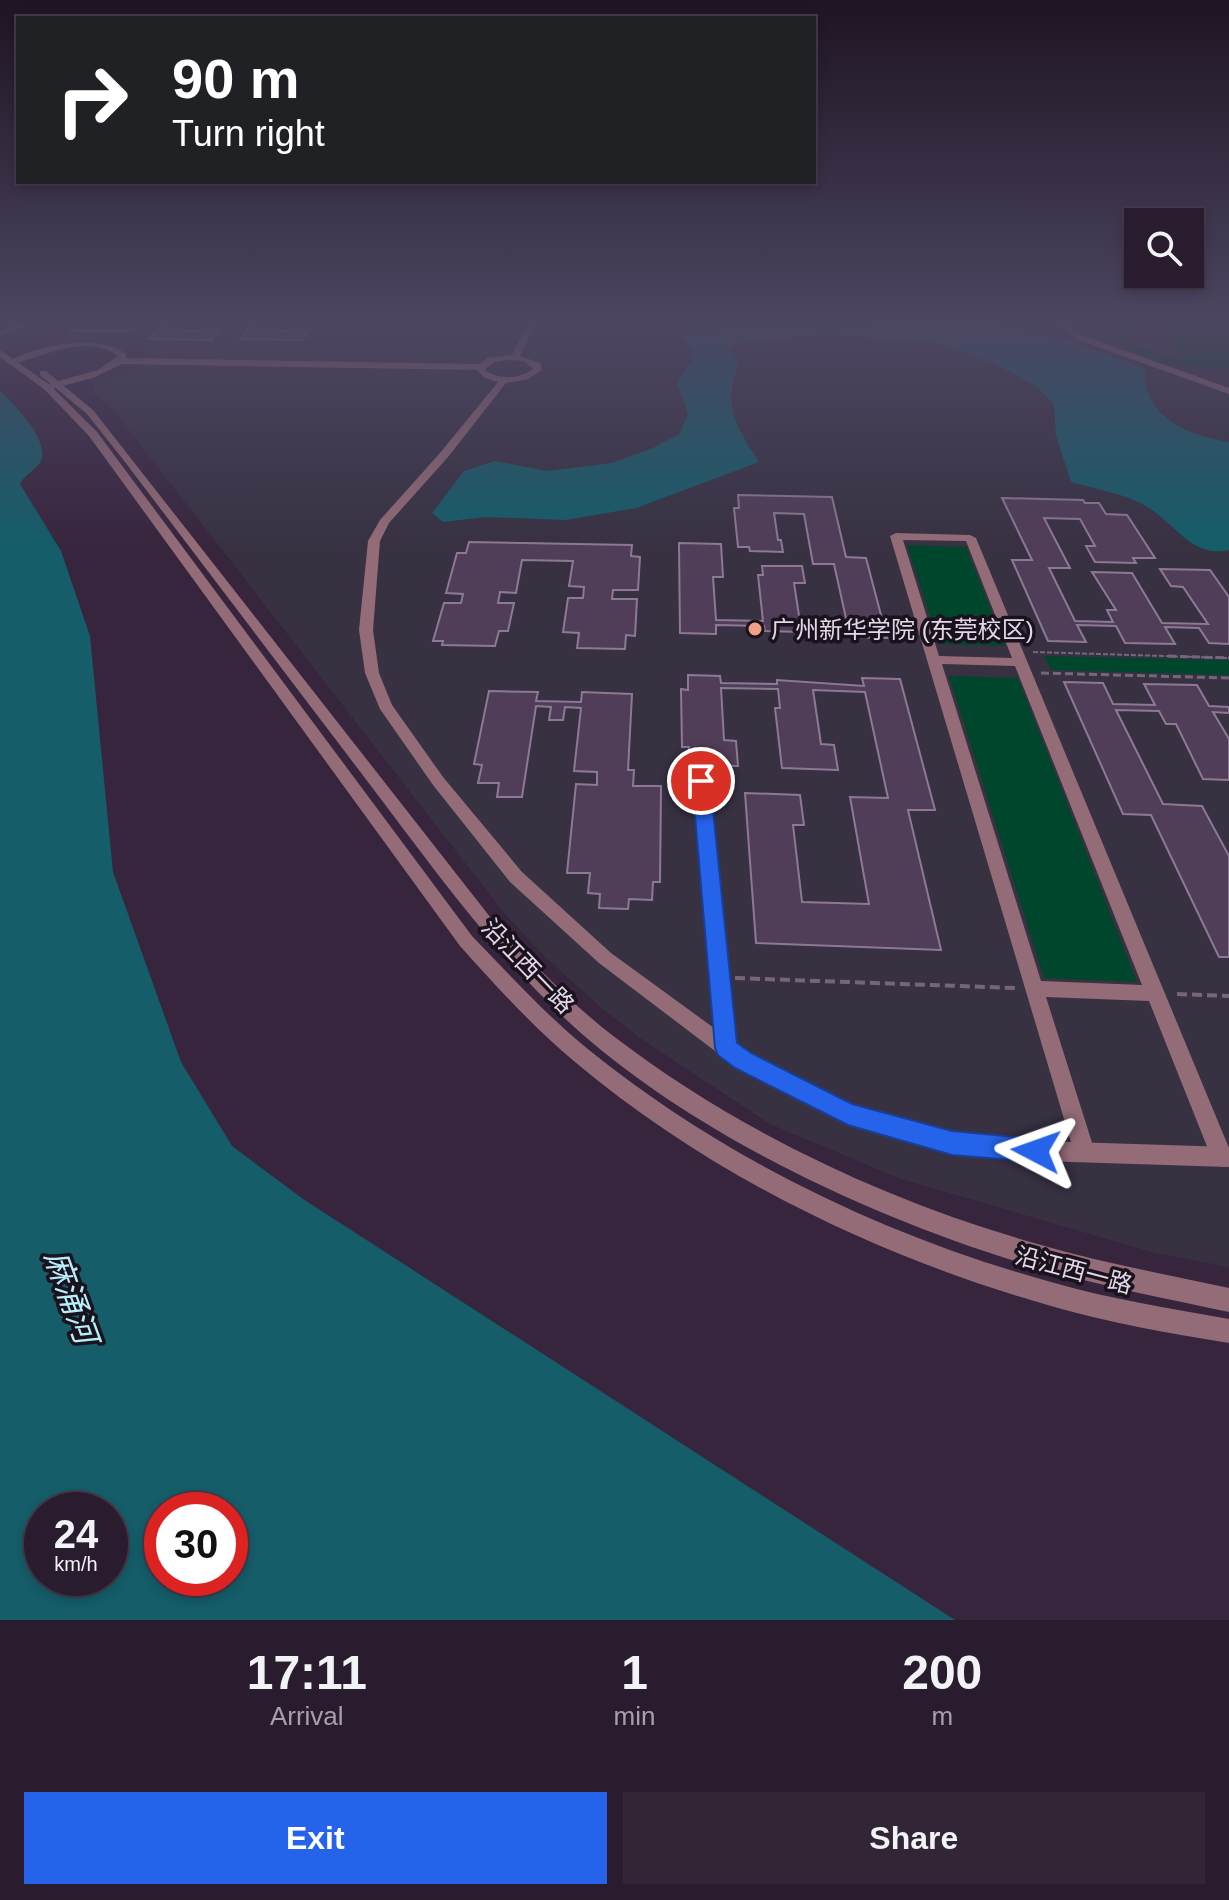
<!DOCTYPE html>
<meta charset="utf-8">
<style>
:root{--surface:#291c2e;--page:#312536;--text:#f1f3f6;--muted:#a5a1aa;--line:#453a4a;--accent:#2563eb}
body{margin:0;font-family:Arial,"Noto Sans SC",sans-serif;background:var(--page);color:var(--text);height:100vh;display:flex;flex-direction:column;font-size:30px;white-space:nowrap}
*{box-sizing:border-box;margin:0}
p{font-size:26px;color:var(--muted)}
.icon{flex:none;width:44px;height:44px;fill:none;stroke:currentColor;stroke-width:2;stroke-linecap:round;stroke-linejoin:round}
.map{position:relative;height:1620px;overflow:hidden}
.drawer{display:flex;flex-direction:column;background:var(--surface);flex:1}
.drawer>*{flex:none}
.guide{position:absolute;left:16px;top:16px;width:800px;height:168px;border-radius:0px;box-shadow:0 4px 12px #0003,0 0 0 2px var(--line);background:#202124;color:#fff;overflow:hidden}
.fabs{position:absolute;left:1124px;top:208px;display:grid;gap:16px}
.fabs a{display:grid;place-items:center;width:80px;height:80px;border-radius:0px;background:var(--surface);box-shadow:0 4px 12px #0003,0 0 0 2px var(--line);font-size:40px}
.speed{position:absolute;left:24px;top:1492px;display:flex;gap:16px;font-size:40px;font-weight:700;text-align:center}
.speed>*{display:grid;place-content:center;width:104px;height:104px;border-radius:50%;background:var(--surface);box-shadow:0 4px 12px #0003,0 0 0 2px var(--line);line-height:1}
.speed small{font-size:20px;font-weight:400}
.speed .limit{border:12px solid #d22;background:#fff;color:#111}
.pin{position:absolute;display:grid;place-items:center;width:68px;height:68px;color:#fff;margin:-34px;border:4px solid #fff;border-radius:50%;box-shadow:0 2px 8px #0007}
.me{position:absolute;width:88px;margin:-44px;rotate:274deg;stroke-linejoin:round;filter:drop-shadow(0 0 6px #0008)}
.turn{display:flex;align-items:center;gap:28px;height:168px;padding:0 24px;font-size:36px}
.turn .icon{width:104px;height:104px;stroke-width:2.5}
.turn b{display:block;font-size:56px;line-height:68px}
.eta{display:flex;justify-content:space-evenly;align-items:center;height:136px;text-align:center}
.eta b{font-size:48px;font-weight:600;line-height:56px}
.primary-button{display:flex;gap:16px;margin-top:auto;padding:16px 24px}
.primary-button a{flex:1;height:92px;border-radius:0px;background:var(--accent);color:#fff;font-size:32px;font-weight:600;line-height:92px;text-align:center}
.primary-button a+a{background:var(--page);color:var(--text)}
.map>svg:first-child{display:block}
.education{fill:#373142}
.green{fill:#00462c;fill-rule:evenodd}
.water{fill:#145d69;fill-rule:evenodd}
.building{fill:#503d57;stroke:#8d7995;stroke-width:2}
.lines{fill:none;stroke-linecap:round;stroke-linejoin:round}
.path-far2{stroke:#76667b;stroke-width:2;stroke-dasharray:5 2;stroke-linecap:butt}
.path-far1{stroke:#76667b;stroke-width:3;stroke-dasharray:8 4;stroke-linecap:butt}
.path{stroke:#76667b;stroke-width:4;stroke-dasharray:10 5;stroke-linecap:butt}
.pedestrian{fill:#946c77;fill-rule:evenodd}
.minor{fill:#946c77;fill-rule:evenodd}
.tertiary{fill:#946c77;fill-rule:evenodd}
.route{fill:#2563eb;stroke:#184099;stroke-width:2}
.poi-dot{fill:#f39f85;stroke:#1a121d;stroke-width:3}
.labels{text-anchor:middle;dominant-baseline:central;stroke-width:7;stroke-linejoin:round;paint-order:stroke}
.poi-label{font-size:24px;fill:#e3d8e8;stroke:#1a121d;text-anchor:start}
.street-label{font-size:24px;fill:#e3d8e8;stroke:#1a121d}
.near-water-label{font-size:32px;font-style:italic;fill:#b6eefa;stroke:#1a121d}
</style>
<div class="map">
<svg width="1229" height="1620" viewBox="0 0 1229 1620">
<rect width="100%" height="100%" fill="#37253d"/>
<path class="education" d="M44 321H1229V1267L1155 1253 898 1178 770 1124 640 1038 603 1009 545 957 505 914 115 412 94 394 93 385 134 369 145 356 135 341 16 339Z"/>
<g class="green">
<path d="M1122 321H1229V368C1192 367 1140 366 1114 337L1113 329ZM1150 321 1184 358V359C1165 357 1139 352 1128 334L1130 328Z"/>
<path d="M907 545 966 547 1005 646 939 644Z"/>
<path d="M1044 656 1229 660V675L1051 670Z"/>
<path d="M949 676 1018 678 1137 982 1044 978Z"/>
</g>
<g class="water">
<path d="M882 321H989L1073 342 1145 369C1142 417 1189 436 1229 442V550C1191 559 1174 521 1144 505 1122 493 1095 489 1071 482L1056 436 1054 404 1035 385 986 359 932 342 830 334 750 340 728 347 739 363C721 404 737 428 759 462L636 508 566 520 485 517 443 522 432 513 464 471 495 461 547 471 612 463 653 448 679 434 688 414 677 383 696 356 679 333 760 325H872Z"/>
<path d="M0 391C13 403 50 440 41 461 36 470 25 474 20 484L61 551 90 636 113 872 181 1062 232 1146 303 1199 955 1620H0ZM42 1510H110V1578H42ZM162 1510H230V1578H162Z"/>
</g>
<g class="building">
<path d="M81 321 122 323 141 321 130 331H70Z"/>
<path d="M168 321H187L177 331H201L210 321H228L211 340 150 339Z"/>
<path d="M255 321H274L266 330 290 331 297 321H315L302 340 240 339Z"/>
<path d="M738 495 832 497 846 557 866 558 887 638 850 637 848 628 801 627 802 632 765 631 764 626 716 625V634L680 633 679 543 721 544 723 577H713L716 620 763 621 758 575H763L762 566H802L805 583H794L800 622 847 623 834 564H813L804 514 774 513 778 540H781L783 552 750 551 749 547H738L734 508H739Z"/>
<path d="M1002 498 1083 500 1085 503H1099L1106 514 1127 515 1155 558H1133L1136 563 1095 562 1086 546H1095L1080 519 1044 518 1070 568H1049L1075 621 1113 622 1107 610H1116L1092 572 1132 573 1162 623 1208 624 1183 587 1171 586 1160 569 1210 570 1229 597V644L1209 643 1199 628 1165 627 1175 644 1125 643 1116 626 1077 625 1086 642 1048 641 1012 560H1032Z"/>
<path d="M469 542 632 545 631 556 640 557 638 590H613L612 599H637L635 636 626 635 625 649 577 648 579 633 563 632 568 598H583L584 587 569 586 573 561 522 560 516 593 500 592 498 603H514L508 631H499L495 646 442 645 443 641H433L444 603H461L463 594 446 593 457 553H466Z"/>
<path d="M688 675 720 676 721 683 777 684V680L864 686 862 678 900 679 935 810H908L941 950 756 943 745 793 800 795 804 825H793L802 902 869 904 850 797 888 798 865 692 813 690 821 744 834 745 838 770 782 768 775 708H780L778 689 721 688 724 740 736 741 738 766 689 765V747H682L681 689 688 690Z"/>
<path d="M1064 682 1103 683 1113 704 1155 705 1144 684 1197 685 1209 706 1229 707V713L1213 712 1229 739V780L1203 779 1176 724H1166L1159 711 1116 710 1163 804 1202 806 1229 856V957H1219L1151 815 1123 814Z"/>
<path d="M489 691 538 692 536 701 581 702 582 692 632 694 628 770H634L633 786H661L660 882H653L652 900 629 899 628 909 599 908 600 894 588 893 590 873H567L576 784 597 785V772L574 771 581 708 565 707 563 720H549L551 707 536 706 522 797H497L499 783H478L482 765 474 764Z"/>
</g>
<g class="lines">
<path class="path-far2" d="M1033 652 1229 658"/>
<g class="path-far1">
<path d="M1168 656 1229 658"/>
<path d="M1041 673 1229 678"/>
</g>
<g class="path">
<path d="M735 978 1015 988"/>
<path d="M1177 994 1229 996"/>
</g>
<path class="pedestrian" d="M896 533 970 535 976 538 1229 1148V1165L1222 1167 1214 1164 1149 1001 1046 997 1095 1152 1092 1159 1084 1162 1076 1159 890 536ZM903 540 966 541 1012 658 939 656ZM942 664 1015 666 1142 985 1041 981Z"/>
<g class="minor">
<path d="M25 321H36L0 337V331Z"/>
<path d="M529 321H537L520 356 540 363 542 370 528 379 506 383 448 457 389 523 380 541 373 630 379 673 392 705 443 777 522 872 611 953 714 1028 693 781 696 777H706L735 1043 750 1054 852 1105 952 1133 1011 1140 1229 1147V1167L1011 1160 952 1153 841 1121 736 1066 719 1054 599 963 510 882 433 785 380 709 365 673 359 630 368 541 380 520 440 453 498 382 485 378 477 370 122 364 93 378 47 390 44 389V385L98 370 118 356C89 333 43 356 11 365L7 362C36 345 98 332 126 354V358L479 364 488 358 512 355ZM508 360 524 361 533 369C518 379 502 380 486 371V368L494 362Z"/>
<path d="M848 321H862L857 327Z"/>
<path d="M1052 321H1061L1084 336 1229 388V394L1078 340Z"/>
</g>
<g class="tertiary">
<path d="M0 350 50 385 97 432 472 936C510 975 547 1016 589 1050 724 1159 885 1236 1051 1282 1109 1299 1169 1308 1229 1319V1343C1169 1333 1109 1323 1051 1306 879 1257 712 1177 575 1062 533 1027 496 986 460 946L89 436 44 389 0 357Z"/>
<path d="M40 371H46L93 410 494 922C532 961 569 1002 612 1035 737 1131 884 1200 1034 1243 1098 1262 1164 1274 1229 1288V1312C1163 1298 1096 1285 1031 1266 878 1220 704 1140 582 1034 500 962 437 873 371 786 289 678 207 570 125 462L87 414 40 375Z"/>
</g>
</g>
<linearGradient id="sky" x2="0" y2="1"><stop stop-color="#1e1422"/><stop offset="0.59" stop-color="#4d4662"/><stop offset="1" stop-color="#4d4662" stop-opacity="0"/></linearGradient>
<rect width="1229" height="548" fill="url(#sky)"/>
<path class="route" d="M701 775 710 781 737 1043 751 1053 852 1104 952 1131 1036 1139 1044 1142 1048 1151 1044 1159 1036 1162 952 1155 848 1125 735 1068 718 1055 715 1048 692 781Z"/>
<circle class="poi-dot" cx="755" cy="629" r="8"/>
<g class="labels">
<g class="poi-label">
<text x="771" y="629">广州新华学院 (东莞校区)</text>
</g>
<g class="street-label">
<text transform="translate(528 966) rotate(46)">沿江西一路</text>
<text transform="translate(1074 1270) rotate(15)">沿江西一路</text>
</g>
<g class="near-water-label">
<text transform="translate(71 1297) rotate(70)">麻涌河</text>
</g>
</g>
</svg>
<div class="fabs">
<a><svg class="icon" aria-label="search" viewBox="0 0 24 24"><circle cx="10" cy="10" r="6"/><path d="M15 15l6 6"/></svg></a>
</div>
<div class="speed"><div>24<small>km/h</small></div><div class="limit">30</div></div>
<div class="pin" style="left:701px;top:781px;background:#d93025"><svg class="icon" aria-label="arrive" viewBox="0 0 24 24"><path d="M6 21V4h12l-3 4 3 4H6"/></svg></div>
<svg class="me" style="left:1036px;top:1151px" viewBox="-20 -20 40 40"><path d="M0-17L14 15 0 8-14 15z" fill="#2563eb" stroke="#fff" stroke-width="4"/></svg>
<div class="guide">
<div class="turn"><svg class="icon" aria-label="right" viewBox="0 0 24 24"><path d="M7 20v-9h11M14 6l5 5-5 5"/></svg><div><b>90 m</b>Turn right</div></div>
</div>
</div>
<section class="drawer">
<div class="eta">
<div><b>17:11</b><p>Arrival</p></div>
<div><b>1</b><p>min</p></div>
<div><b>200</b><p>m</p></div>
</div>
<div class="primary-button"><a>Exit</a><a>Share</a></div>
</section>
